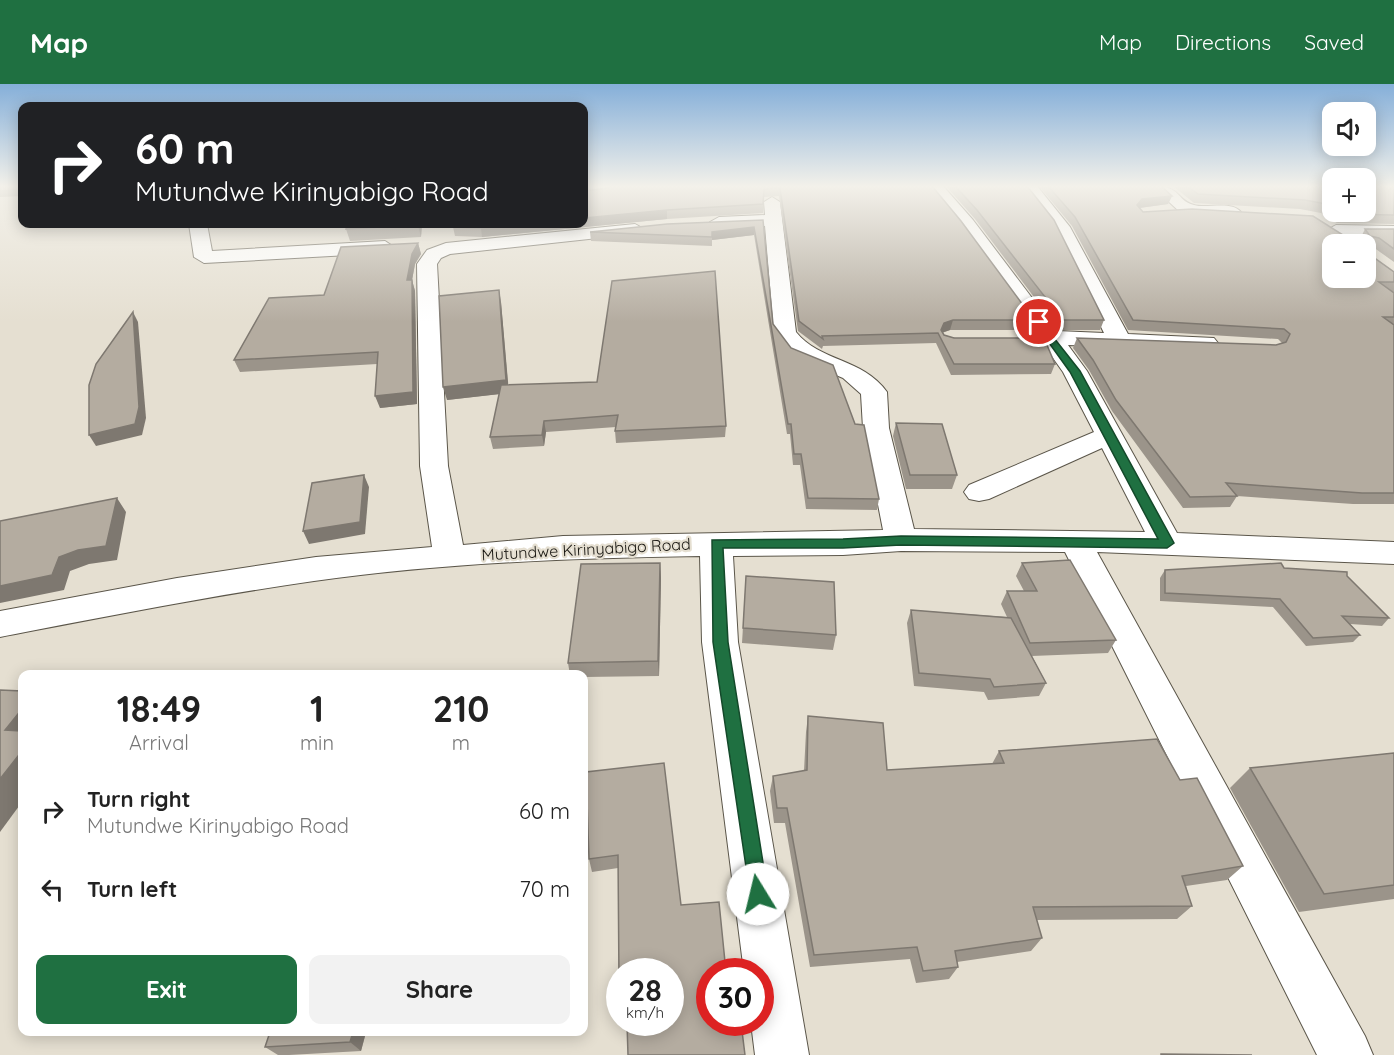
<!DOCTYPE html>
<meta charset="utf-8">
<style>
:root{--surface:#fff;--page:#f2f2f2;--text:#222;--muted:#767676;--accent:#1f7041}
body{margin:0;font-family:Quicksand,sans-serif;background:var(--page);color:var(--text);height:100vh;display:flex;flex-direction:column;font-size:22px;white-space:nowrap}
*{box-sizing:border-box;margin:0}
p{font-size:20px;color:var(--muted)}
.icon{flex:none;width:33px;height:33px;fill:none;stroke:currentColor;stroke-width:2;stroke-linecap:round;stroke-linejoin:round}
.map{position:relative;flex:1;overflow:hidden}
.side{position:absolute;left:18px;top:586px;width:570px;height:366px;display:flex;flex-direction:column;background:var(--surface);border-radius:12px;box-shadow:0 3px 15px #0003}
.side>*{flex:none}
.hud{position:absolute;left:18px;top:18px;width:570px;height:126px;border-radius:12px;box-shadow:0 3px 15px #0003;background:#202124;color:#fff;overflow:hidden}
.fabs{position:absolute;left:1322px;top:18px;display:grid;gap:12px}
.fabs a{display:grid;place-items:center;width:54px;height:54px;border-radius:12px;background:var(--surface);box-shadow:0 3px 15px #0003;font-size:30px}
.speed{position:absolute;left:606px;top:874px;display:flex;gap:12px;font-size:30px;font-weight:700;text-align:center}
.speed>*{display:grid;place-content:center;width:78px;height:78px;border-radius:50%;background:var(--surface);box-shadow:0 3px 15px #0003;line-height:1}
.speed small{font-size:15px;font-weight:400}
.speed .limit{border:9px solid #d22;background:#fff;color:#111}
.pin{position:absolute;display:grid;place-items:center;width:51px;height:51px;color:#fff;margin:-26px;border:3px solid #fff;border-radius:50%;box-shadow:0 2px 6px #0007}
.me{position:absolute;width:66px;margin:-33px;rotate:351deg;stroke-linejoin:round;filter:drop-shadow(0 0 4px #0008)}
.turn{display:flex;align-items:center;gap:21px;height:126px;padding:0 18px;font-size:27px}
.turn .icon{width:78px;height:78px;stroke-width:2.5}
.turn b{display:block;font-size:42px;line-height:51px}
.eta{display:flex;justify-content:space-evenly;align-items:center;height:102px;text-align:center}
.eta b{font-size:36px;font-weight:700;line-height:42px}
.button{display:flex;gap:12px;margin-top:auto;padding:12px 18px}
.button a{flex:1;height:69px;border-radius:12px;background:var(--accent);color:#fff;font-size:24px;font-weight:700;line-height:69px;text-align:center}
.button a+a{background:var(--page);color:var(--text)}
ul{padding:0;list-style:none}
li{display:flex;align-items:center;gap:18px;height:78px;padding:0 18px}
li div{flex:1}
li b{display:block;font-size:22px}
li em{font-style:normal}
header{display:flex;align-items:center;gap:36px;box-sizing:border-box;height:84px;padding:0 30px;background:var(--accent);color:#fff}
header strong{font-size:28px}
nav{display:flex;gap:33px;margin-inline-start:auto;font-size:21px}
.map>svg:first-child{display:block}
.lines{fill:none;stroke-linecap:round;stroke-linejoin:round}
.minor-casing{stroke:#5b564a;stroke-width:2}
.minor{fill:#fff;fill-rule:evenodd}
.wall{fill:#9b948a}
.shaded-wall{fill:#7e7870}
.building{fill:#b4aca0;stroke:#7e7870;stroke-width:1.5;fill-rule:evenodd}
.route{fill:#1f7041;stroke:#14492a;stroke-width:1.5}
.labels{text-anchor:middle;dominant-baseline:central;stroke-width:4.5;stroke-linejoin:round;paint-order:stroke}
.street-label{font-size:16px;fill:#171510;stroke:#e5dfd1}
</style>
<header>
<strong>Map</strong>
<nav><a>Map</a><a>Directions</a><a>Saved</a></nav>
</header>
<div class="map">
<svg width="1394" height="971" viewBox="0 0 1394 971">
<rect width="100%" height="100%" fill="#e5dfd1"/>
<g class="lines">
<defs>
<g id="minor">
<path d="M926 102H943L973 136 1057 247 1104 249 1053 144 1020 102H1037L1070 143 1128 250 1214 254 1218 259 1214 264 1206 266 1068 261 1087 287 1177 449 1394 458V480L1097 468 1365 952 1373 971H1317L1065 468 901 467 843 471 733 472 738 558 809 971H755L751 939H760V888H744L702 558 700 472C572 474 441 479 314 497 209 512 104 533 0 553V527L177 494 316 473 432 463 420 382 417 180 427 166 446 159 635 140 644 145 635 150 450 170 441 174 437 180 448 382 463 461 563 452 883 446 863 344 861 310 843 294 791 272 774 249 765 142 719 143 710 138 719 133 765 131 764 118 772 113 780 118 796 248C820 278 863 274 887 308L889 344 914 445 1145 448 1102 364 989 415 979 417 969 415 964 408 969 401 1094 348 1063 288 961 144Z"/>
<path d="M1152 102C1183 102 1175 116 1194 121 1207 125 1231 116 1241 128L1232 133 1182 130Z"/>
<path d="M189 140H207L212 167 385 157 394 163 385 169 204 179 194 173Z"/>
<path d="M1336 141 1394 142V152L1330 150 1327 146Z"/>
</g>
</defs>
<use href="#minor" class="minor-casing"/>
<use href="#minor" class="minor"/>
</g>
<g class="wall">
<path d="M0 102H22V112L0 113Z"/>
<path d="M932 102 1034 236 1031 246H950L942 249 944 251 1055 280 1051 290 951 291 936 259 823 262 822 265 798 247 779 112 764 113 763 129 667 135 482 153 455 152 453 143 584 107Z"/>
<path d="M946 102H1027L1104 236 1100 246H1059L975 135Z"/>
<path d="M1039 102H1161L1172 112 1168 120 1139 124 1143 128 1346 153H1361L1365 145H1394V178L1373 163 1369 162V170L1394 188V208H1392L1394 209V420H1353L1237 412 1230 423 1183 424 1112 327 1089 286 1073 264 1077 254 1276 261 1282 259 1278 255 1128 246 1072 142Z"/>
<path d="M1173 102H1332V128H1365L1394 102V140L1337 139 1321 129 1300 125 1194 119Z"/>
<path d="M763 136 773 240 879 415 877 426 806 425 800 381H793L790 350H787L754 151 712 156V162L591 157 590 148Z"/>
<path d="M422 140 421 153 350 157 346 145Z"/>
<path d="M418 159 421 170 415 180 412 196 415 207 417 320 380 324 377 280 240 288 234 276 324 211Z"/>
<path d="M501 218 508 301 726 342 725 353 616 359 615 347 616 343 546 348 544 362 493 365 490 353 499 310 447 316Z"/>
<path d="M896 339 957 391 952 405H906L893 352Z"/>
<path d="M660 479 661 494 659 592 584 593V591H570L568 579Z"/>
<path d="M1022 479 1116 556 1108 569 1032 572 1046 599 1039 612 988 616 984 608 914 602 907 539 911 526 1007 533 1001 520 1007 507H1024L1016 492Z"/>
<path d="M1284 484 1347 492 1389 534 1382 542 1350 540 1360 551 1353 558 1306 562 1273 523 1160 517V494L1165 486Z"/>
<path d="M746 492 836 551 833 566 742 559Z"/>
<path d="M808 632 887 686 992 680 999 667 1180 696 1243 782 1227 796 1186 802 1192 822 1177 835 1037 836 1042 854 1031 867 957 878 958 883 949 895 916 899 910 875 810 883 785 739H774L770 707 773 692 804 687 806 648Z"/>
<path d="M1394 669V815L1299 828 1230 704 1250 684Z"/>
<path d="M664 679 670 939 620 888V901L618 784 592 788 589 775Z"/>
<path d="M270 948H366L361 967 289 971H278L265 963Z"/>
</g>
<g class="shaded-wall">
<path d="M1172 112 1168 120 1139 124 1137 121 1142 115Z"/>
<path d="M667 126V135L482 153 481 144 528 140H584V134Z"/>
<path d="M418 140H422L421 153 418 141Z"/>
<path d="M754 143V151L712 156V148Z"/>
<path d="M418 159 421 170 415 180 410 207 407 196 412 170Z"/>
<path d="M412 196 415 207 417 320 380 324 375 312Z"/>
<path d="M499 206 501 218 509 309 447 316 443 303Z"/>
<path d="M133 228 138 238 146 334 142 351 96 362 89 351Z"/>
<path d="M953 236 950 246 941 249V246L944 239Z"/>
<path d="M544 337 546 348 544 362 542 351Z"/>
<path d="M364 391 369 403 365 450 309 460 303 447Z"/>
<path d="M117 414 126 428 117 476 89 480 70 487 64 506 0 519V502L59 473Z"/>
<path d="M660 479 661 494 659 592 658 577Z"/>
<path d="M22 625V661L5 646Z"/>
<path d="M22 667V718L0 748V695Z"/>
<path d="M353 948H366L361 967 350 958Z"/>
</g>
<g class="building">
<path d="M0 102H22V106L0 107Z"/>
<path d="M608 102H932L961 137 1034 236H953L944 239 941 246 944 251 954 254H1044L1055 280H954L938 249 822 252 823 255 799 237 780 104 764 105 763 120 667 126 584 134V107L608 104Z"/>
<path d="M955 102H1027L1054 136 1104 236H1063L977 126Z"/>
<path d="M1048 102H1161L1172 112 1142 115 1137 121 1143 128 1192 125 1313 132 1346 153H1369V170L1394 188V198H1379L1394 209V233H1383L1394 241V409H1362L1226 399 1237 412 1190 413 1116 316 1093 276 1077 254 1276 261 1286 258 1290 250 1284 245 1133 236 1075 133ZM1332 160H1365V194H1332Z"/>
<path d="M1187 102H1332V124L1326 120 1305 116 1198 110Z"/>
<path d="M1365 102H1394V131L1342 130 1338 128H1365Z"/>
<path d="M763 136 773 240 791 264 833 281 855 340 864 341 879 415 808 414 801 370H794L791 340H788L754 143 712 148V153L590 148 667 140Z"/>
<path d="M348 140H418V141L346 145Z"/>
<path d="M452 140H528L481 144 453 143Z"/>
<path d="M1365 145H1394V165L1379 154 1370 152Z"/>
<path d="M418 159 412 170 407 196H412L413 308 375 312 378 268 234 276 269 214 324 211 341 163Z"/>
<path d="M715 187 726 342 615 347 618 331 544 337 542 351 490 353 501 301 597 298 612 197Z"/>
<path d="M499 206 506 296 443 303 439 212Z"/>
<path d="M133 228 139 323 135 340 89 351V301L96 280Z"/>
<path d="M896 339 942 340 957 391H910Z"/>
<path d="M364 391 360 438 303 447 312 399Z"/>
<path d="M117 414 106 462 78 466 59 473 52 491 0 502V437Z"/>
<path d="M1070 476 1116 556 1030 559 1007 507H1037L1022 479Z"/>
<path d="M660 479 658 577 568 579 581 480Z"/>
<path d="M1281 479 1284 484 1347 488V492L1389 534 1342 532 1360 551 1313 554 1280 515 1165 509V486Z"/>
<path d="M746 492 834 498 836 551 743 544Z"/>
<path d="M911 526 1011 534 1046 599 994 603 990 595 919 589Z"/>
<path d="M0 606 22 607V625L5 646 22 647V667L0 695Z"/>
<path d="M808 632 883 639 887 686 1004 679 999 667 1157 655 1180 696 1197 694 1243 782 1182 792 1192 822 1033 823 1042 854 955 867 958 883 923 887 917 863 814 871 787 724H777L773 692 807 686Z"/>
<path d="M1394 669V801L1324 810 1250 684Z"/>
<path d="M664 679 681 821 719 818 726 888H710V939H741L745 971H628L627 939H670V888H620L619 898 618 771 589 775 586 688Z"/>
<path d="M270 948H353L350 958 265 963Z"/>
<path d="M1161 970 1252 971H1161Z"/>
</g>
<linearGradient id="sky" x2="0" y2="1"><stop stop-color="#85afd9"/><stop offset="0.43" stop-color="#f3f1ea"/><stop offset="1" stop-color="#f3f1ea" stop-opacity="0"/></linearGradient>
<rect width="1394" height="238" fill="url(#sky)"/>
<path class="route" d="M1039 235 1080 287 1174 459 1167 464 901 461 843 464H723L728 558 768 810 765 817 758 820 751 817 713 558 712 456 843 455 901 452 1158 455 1070 288 1034 238Z"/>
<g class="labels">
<g class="street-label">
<text transform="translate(586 465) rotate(-3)">Mutundwe Kirinyabigo Road</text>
</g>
</g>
</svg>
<div class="fabs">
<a><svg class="icon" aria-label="sound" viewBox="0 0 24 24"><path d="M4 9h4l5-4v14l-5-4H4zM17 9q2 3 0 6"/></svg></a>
<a>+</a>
<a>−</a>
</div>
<div class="speed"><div>28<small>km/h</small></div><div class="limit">30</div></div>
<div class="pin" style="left:1039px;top:238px;background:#d93025"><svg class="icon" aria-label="arrive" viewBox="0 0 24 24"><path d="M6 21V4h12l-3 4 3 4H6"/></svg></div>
<svg class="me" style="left:758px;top:810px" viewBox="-20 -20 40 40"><circle r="19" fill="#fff"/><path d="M0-13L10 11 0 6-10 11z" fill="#1f7041"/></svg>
<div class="hud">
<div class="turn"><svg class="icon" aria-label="right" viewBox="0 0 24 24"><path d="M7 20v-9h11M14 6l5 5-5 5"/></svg><div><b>60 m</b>Mutundwe Kirinyabigo Road</div></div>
</div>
<section class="side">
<div class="eta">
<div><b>18:49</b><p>Arrival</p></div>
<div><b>1</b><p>min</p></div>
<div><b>210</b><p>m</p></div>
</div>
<ul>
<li><svg class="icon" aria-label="right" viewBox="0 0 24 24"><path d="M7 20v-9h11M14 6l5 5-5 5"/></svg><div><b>Turn right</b><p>Mutundwe Kirinyabigo Road</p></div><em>60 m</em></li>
<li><svg class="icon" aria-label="left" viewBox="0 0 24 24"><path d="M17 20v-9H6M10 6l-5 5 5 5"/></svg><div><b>Turn left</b></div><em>70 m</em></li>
</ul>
<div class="button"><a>Exit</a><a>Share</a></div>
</section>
</div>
